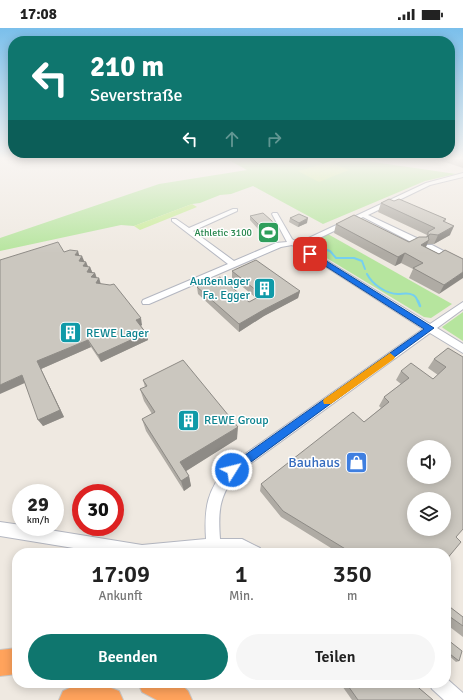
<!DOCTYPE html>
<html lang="de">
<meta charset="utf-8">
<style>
:root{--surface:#fff;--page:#f6f6f6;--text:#222;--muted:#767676;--accent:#0f766e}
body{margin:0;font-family:Signika,sans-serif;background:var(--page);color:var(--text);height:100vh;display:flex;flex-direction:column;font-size:15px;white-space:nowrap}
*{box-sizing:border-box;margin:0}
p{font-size:13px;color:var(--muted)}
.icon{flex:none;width:22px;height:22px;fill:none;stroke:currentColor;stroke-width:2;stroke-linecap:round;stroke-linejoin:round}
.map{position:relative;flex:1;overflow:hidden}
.details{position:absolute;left:12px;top:520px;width:439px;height:140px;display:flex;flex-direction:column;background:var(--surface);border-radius:16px;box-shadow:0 2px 10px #0003}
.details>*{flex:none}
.top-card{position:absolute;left:8px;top:8px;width:447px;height:122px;border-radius:16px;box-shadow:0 2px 10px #0003;background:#0f766e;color:#fff;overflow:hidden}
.tools{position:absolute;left:407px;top:412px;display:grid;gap:8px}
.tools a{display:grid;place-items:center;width:44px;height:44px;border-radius:50%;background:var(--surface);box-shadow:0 2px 10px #0003;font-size:20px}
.speed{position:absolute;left:12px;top:456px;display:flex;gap:8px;font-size:20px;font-weight:700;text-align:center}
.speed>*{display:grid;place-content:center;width:52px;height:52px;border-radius:50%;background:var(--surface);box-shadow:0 2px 10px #0003;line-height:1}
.speed small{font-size:10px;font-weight:400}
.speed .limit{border:6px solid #d22;background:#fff;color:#111}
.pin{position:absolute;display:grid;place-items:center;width:34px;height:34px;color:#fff;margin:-17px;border-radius:8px;box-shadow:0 2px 6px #0006}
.me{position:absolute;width:44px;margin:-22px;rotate:54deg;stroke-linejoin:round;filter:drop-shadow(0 0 3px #0008)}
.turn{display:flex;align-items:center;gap:14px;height:84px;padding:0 16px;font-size:18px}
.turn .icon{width:52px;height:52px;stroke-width:2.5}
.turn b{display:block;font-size:28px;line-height:34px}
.lanes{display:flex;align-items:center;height:38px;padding:0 16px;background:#0003;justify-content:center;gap:20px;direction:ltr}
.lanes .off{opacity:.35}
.eta{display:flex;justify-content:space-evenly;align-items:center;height:68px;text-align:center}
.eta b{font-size:24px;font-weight:600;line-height:28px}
.primary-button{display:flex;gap:8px;margin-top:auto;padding:8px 16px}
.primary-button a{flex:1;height:46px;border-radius:24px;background:var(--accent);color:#fff;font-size:16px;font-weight:600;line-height:46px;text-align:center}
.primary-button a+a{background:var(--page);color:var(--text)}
.status{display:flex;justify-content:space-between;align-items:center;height:28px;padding:0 20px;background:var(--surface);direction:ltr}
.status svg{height:11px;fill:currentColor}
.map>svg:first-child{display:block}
.green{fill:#b6e59e}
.pitch{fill:#c9ec9a}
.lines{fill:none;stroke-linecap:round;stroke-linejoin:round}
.stream-far1{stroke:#75cff0;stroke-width:2}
.stream{stroke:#75cff0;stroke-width:2.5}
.minor-casing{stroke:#b4b7c1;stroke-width:2}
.highway-casing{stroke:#c9c9c9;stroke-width:2}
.minor{fill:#fff;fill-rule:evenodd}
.highway{fill:#ffa35c;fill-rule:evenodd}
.wall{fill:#afaba4}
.shaded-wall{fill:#8e8b86}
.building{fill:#cbc7bf;stroke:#8e8b86;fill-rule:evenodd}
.route{fill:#1a73e8;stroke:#114b97}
.slow{fill:#f59e0b}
.labels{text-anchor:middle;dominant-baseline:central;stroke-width:3;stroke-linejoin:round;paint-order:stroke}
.far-leisure-label{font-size:10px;fill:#27864d;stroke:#fff;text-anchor:end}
.culture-label{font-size:12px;fill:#0d838f;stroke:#fff;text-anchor:start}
.near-shop-label{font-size:14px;fill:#366cbe;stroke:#fff;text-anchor:end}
</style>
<div class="status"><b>17:08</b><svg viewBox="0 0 49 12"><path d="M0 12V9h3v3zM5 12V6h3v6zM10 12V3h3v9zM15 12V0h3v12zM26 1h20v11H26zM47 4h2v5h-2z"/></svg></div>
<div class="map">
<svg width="463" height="672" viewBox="0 0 463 672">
<rect width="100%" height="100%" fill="#efe9e1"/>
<g class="green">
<path d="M227 131H353L456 146 425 153 323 196 253 158 231 166 220 167 200 175 192 176 134 198 121 197 0 223V210L159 156 247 142Z"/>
<path d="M326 205 452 276 431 290 424 289 305 217Z"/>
<path d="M463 284V313L443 300 442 299Z"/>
</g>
<g class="pitch">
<path d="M330 134 349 142 319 154 298 143Z"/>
<path d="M192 176 197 179 140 202 134 198Z"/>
</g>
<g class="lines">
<g class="stream-far1">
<path d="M318 219 330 223 336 230H354L362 233 365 241"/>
<path d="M367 246C372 256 386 266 398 266 403 266 408 264 413 267 416 268 417 271 418 274"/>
</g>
<path class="stream" d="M418 273 420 278"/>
<defs>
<g id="minor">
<path d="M463 145V149L430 157 368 187 423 213V217H417L363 189 303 218 430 296 463 274V281L437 300 463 316V325L430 305 236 446C219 469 218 483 220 511H242L260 520 262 525H104L0 508V494L21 497V499H31L142 517 206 511C204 480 207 462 228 438L423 301 292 217 281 219 149 276H143L142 274 143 272 228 236 172 193V191H176L189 200 233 181H237V183L193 203 234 233 276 215 287 214 272 186 273 185H277L292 211 298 215 426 155Z"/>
<path d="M426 217H432L463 233V238L426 221Z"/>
<path d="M446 650 463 665V672H444L432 661 429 655H446Z"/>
</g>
<g id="highway">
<path d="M17 620V646L0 648V622Z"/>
<path d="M138 655H179L188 663 192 672H157L142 664Z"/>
<path d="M103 657 119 663 123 672H59L63 663 72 659Z"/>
</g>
</defs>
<use href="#minor" class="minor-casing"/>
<use href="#highway" class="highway-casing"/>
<use href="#minor" class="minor"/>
<use href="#highway" class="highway"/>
</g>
<g class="wall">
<path d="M436 131H463V140Z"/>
<path d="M394 173 446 191 445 194 450 207 434 216H427L426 219 439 226 463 231 439 266 409 250 413 241 401 235 395 238 334 205 336 196 409 214 426 209 427 207 378 184 381 175Z"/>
<path d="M250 188 278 205V209L263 211 258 201 250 192Z"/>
<path d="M290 190 307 195 298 199 289 194Z"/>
<path d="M80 228 84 233 86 234 88 239H90L92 244 95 245 97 250H99L101 256 142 297 141 298 146 305 148 312 101 334 91 319 41 341 64 389 43 398 25 355Z"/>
<path d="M232 243 300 263 298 270 264 288 239 304 198 266 197 259 249 274 256 270 232 250Z"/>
<path d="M448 320 456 509 446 525H339L281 489 260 463 261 456 364 394 381 380 379 378 384 369 401 356 396 352 401 343 433 351 438 347 428 340 434 331Z"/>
<path d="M143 352 237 411 186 443 189 448 191 458 184 463 146 403 142 391 152 386 144 373 140 361 145 359Z"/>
<path d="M446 576 463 589V609L446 596Z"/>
<path d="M448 612 459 633 456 634 446 625V613Z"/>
<path d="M340 655H413L433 672H352Z"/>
</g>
<g class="shaded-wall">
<path d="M308 190 307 195 298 199 299 195Z"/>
<path d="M454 198 450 207 434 216 438 207Z"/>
<path d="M278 205V209L263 211 264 207Z"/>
<path d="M430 206 427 213 429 212 425 221 421 217Z"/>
<path d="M78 223 80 230 75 227Z"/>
<path d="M405 225 401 235 395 238 398 229Z"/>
<path d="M82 228 85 235 79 233Z"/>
<path d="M86 234 89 241 83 238Z"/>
<path d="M90 239 93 246 87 244Z"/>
<path d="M463 244V250L439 266 444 257Z"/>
<path d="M95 245 97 252 91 249Z"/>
<path d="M99 250 101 258 96 255Z"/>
<path d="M300 263 298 270 264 288 239 304V296L265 281Z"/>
<path d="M141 290 142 297 138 299 136 292Z"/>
<path d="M146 305 148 312 101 334 98 327Z"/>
<path d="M88 312 91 319 41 341 64 389 43 398 38 392 37 333Z"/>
<path d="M22 347 27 354 0 366V357Z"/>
<path d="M238 399 237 411 183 445 180 434Z"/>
<path d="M189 448 191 458 184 463 181 453Z"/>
</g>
<g class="building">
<path d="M389 171 394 173 399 171 446 191 443 193 454 198 438 207 430 206 428 208V204L435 200 381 175Z"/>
<path d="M263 185 272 193 278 205 264 207 258 196 250 188Z"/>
<path d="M299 186 308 190 299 195 290 190Z"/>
<path d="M354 187 409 214 419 209H427L428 208 429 212 421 217 439 226 445 222 463 231V244L444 257 413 240 423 235 405 225 398 229 336 196Z"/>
<path d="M58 214 64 224 70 222 78 223 75 227 82 228 79 233 86 234 83 238 90 239 87 244 95 245 91 249 99 250 96 255 110 257 114 256 141 290 136 292 146 305 98 327 88 312 37 333 60 382 38 392 22 347 0 357V232Z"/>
<path d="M256 232 300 263 265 281 239 296 197 259 220 249 249 274 262 267 232 243Z"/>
<path d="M448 320 463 329V501L456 509 461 514 446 532V525H352L283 483 261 456 353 384 364 394 389 374 384 369 409 350 401 343 411 335 433 351 446 339 434 331ZM414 419H444V449H414ZM414 471H444V501H414Z"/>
<path d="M183 332 238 399 180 434 189 448 181 453 142 391 155 384 140 361 147 358 143 352Z"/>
<path d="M446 576 463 589V598L446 586Z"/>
<path d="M448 612 462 623 459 633 446 623V618Z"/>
<path d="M346 655H413L433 672H358Z"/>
</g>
<linearGradient id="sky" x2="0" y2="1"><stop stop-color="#7abfeb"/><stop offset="0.58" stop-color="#f8f5f2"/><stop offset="1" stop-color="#f8f5f2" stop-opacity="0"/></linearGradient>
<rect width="463" height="225" fill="url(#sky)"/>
<path class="route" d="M308 224H312L434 300 232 448 228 446 227 442 228 439 424 301 308 227Z"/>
<path class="slow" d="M390 325 395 329 394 331 331 376H324L323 373 324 371Z"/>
<defs>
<symbol id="stadium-square" viewBox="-11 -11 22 22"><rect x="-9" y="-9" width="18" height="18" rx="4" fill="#2e9e5b" stroke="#fff"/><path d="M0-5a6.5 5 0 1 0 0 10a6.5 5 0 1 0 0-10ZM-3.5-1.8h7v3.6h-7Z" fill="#fff"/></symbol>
<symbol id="building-square" viewBox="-11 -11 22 22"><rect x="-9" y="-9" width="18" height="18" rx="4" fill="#0f9aa8" stroke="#fff"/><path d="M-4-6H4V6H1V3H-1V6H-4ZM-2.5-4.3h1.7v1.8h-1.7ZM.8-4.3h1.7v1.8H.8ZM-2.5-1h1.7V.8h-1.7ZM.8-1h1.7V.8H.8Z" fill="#fff"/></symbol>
<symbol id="shop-square" viewBox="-11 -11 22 22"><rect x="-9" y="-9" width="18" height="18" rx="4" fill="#3f7fe0" stroke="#fff"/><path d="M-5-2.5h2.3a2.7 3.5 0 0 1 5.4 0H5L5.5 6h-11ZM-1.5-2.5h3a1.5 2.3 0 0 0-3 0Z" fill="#fff"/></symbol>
</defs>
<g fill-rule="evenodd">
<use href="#stadium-square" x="256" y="192" width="25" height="25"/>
<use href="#building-square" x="252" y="248" width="25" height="25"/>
<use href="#building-square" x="58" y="292" width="25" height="25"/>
<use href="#building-square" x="176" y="380" width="25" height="25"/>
<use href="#shop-square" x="344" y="422" width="25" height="25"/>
</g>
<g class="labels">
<g class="far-leisure-label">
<text x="252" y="205">Athletic 3100</text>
</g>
<g class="culture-label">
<text x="250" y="253" text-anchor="end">Außenlager<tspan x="250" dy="14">Fa. Egger</tspan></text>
<text x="86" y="305">REWE Lager</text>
<text x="204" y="392">REWE Group</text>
</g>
<g class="near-shop-label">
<text x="340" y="434">Bauhaus</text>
</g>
</g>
</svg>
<div class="tools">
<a><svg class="icon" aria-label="sound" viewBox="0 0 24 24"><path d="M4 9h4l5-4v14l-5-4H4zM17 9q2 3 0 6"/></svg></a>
<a><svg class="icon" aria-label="layers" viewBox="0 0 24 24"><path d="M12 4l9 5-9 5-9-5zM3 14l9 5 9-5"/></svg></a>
</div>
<div class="speed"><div>29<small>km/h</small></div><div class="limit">30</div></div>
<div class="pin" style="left:310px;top:226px;background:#d93025"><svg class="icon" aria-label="arrive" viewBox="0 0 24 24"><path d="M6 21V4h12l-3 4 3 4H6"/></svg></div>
<svg class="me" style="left:232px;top:442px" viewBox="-20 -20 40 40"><circle r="17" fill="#1a73e8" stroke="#fff" stroke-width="3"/><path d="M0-11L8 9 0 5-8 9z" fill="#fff"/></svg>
<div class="top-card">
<div class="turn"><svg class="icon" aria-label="left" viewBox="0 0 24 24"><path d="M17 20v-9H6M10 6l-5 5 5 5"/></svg><div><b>210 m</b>Severstraße</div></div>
<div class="lanes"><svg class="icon" aria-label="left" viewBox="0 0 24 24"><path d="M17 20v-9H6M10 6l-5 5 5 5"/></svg><svg class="icon off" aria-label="ahead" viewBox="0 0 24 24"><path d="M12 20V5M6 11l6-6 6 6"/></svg><svg class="icon off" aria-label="right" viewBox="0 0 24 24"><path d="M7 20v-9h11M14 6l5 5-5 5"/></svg></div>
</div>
<section class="details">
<div class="eta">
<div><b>17:09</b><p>Ankunft</p></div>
<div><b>1</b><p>Min.</p></div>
<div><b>350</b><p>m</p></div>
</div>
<div class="primary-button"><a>Beenden</a><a>Teilen</a></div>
</section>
</div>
